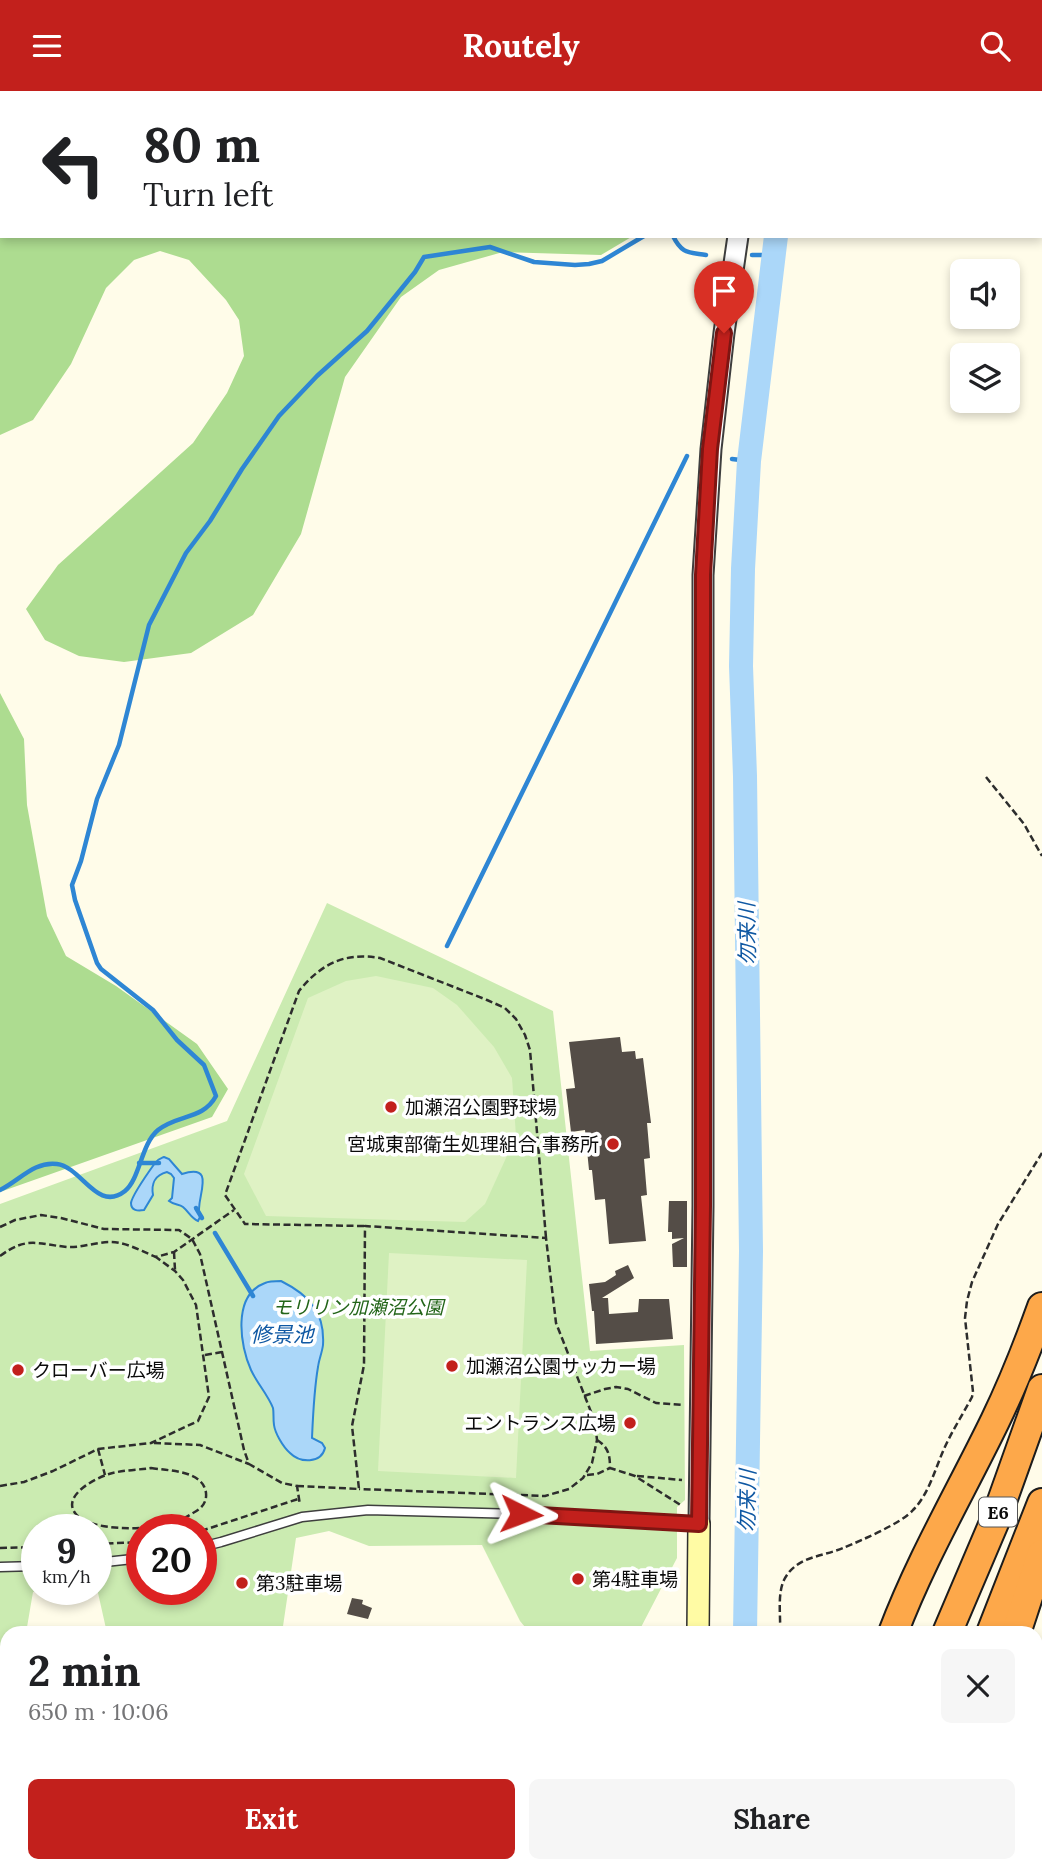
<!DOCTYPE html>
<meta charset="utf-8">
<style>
:root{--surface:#fff;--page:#f6f6f6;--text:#202124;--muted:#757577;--accent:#c2201c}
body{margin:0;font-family:Lora,"Noto Sans JP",serif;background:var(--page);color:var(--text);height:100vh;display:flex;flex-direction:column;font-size:26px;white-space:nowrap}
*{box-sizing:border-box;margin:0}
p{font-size:23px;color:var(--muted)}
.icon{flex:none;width:38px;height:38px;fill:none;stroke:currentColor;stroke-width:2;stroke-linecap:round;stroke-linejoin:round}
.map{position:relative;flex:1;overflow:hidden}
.side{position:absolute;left:0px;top:1535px;width:1043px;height:247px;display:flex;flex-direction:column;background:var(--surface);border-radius:21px 21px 0 0;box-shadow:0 4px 10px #0003}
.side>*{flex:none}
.guide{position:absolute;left:0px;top:0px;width:1043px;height:147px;box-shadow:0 4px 10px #0003;background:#fff;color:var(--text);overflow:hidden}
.fabs{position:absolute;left:950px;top:168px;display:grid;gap:14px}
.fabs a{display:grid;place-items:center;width:70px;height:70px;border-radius:10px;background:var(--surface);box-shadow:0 4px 10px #0003;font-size:35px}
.speed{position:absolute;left:21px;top:1423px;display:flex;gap:14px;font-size:35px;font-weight:700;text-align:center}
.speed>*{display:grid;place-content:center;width:91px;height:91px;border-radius:50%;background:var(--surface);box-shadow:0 4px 10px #0003;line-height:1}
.speed small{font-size:18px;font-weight:400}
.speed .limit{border:10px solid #d22;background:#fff;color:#111}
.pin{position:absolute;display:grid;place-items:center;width:60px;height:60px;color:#fff;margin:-72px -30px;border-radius:50% 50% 50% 0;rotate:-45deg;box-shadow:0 0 7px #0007}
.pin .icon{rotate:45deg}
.me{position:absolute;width:77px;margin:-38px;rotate:93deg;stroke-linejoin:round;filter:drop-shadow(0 0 5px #0008)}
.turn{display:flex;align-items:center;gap:24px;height:147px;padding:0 28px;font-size:32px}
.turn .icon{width:91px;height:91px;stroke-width:2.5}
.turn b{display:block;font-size:49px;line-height:60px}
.round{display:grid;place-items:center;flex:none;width:74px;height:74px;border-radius:10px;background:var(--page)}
.overview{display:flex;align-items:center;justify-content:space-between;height:119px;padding:0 28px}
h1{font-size:42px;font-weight:700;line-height:52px}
.primary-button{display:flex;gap:14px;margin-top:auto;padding:14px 28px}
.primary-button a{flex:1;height:80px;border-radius:10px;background:var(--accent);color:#fff;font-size:28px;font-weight:700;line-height:80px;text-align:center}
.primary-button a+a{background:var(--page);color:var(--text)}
header{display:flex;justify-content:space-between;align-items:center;height:91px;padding:0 28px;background:var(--accent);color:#fff;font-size:32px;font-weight:700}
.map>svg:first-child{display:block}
.farmland{fill:#f6f5c8}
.green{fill:#cbebb1;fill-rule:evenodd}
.forest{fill:#addc90}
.pitch{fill:#dff2c4}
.water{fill:#abd7f9;stroke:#2e86d4;stroke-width:2}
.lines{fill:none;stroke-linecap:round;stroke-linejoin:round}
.stream{stroke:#2e86d4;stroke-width:4.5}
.river{stroke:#abd7f9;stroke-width:24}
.building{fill:#544d47}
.service-casing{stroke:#3e3e3e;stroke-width:11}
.tertiary-casing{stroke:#3e3e3e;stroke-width:23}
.secondary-casing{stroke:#2d2d2d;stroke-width:24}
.motorway-casing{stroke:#1c1c1c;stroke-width:32}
.path{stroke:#2d2d2d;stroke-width:2.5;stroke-dasharray:7 3.5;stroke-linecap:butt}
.service{stroke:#fff;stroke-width:8}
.tertiary{stroke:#fff;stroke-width:19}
.secondary{stroke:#fffba4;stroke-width:21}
.motorway{stroke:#fda84a;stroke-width:28}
.route-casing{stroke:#7e1512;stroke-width:18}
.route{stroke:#c2201c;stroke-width:12}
.poi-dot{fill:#c2201c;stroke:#fff;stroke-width:2.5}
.labels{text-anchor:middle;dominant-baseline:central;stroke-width:7;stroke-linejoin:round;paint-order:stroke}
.shield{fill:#fff;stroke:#545454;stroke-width:2}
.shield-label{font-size:18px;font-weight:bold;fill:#0b0b0b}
.poi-label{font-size:19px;fill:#0b0b0b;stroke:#fff;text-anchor:start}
.park-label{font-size:19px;font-style:italic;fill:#236519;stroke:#fff}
.water-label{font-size:21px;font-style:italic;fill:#0f58a3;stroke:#fff}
</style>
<header><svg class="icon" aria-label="menu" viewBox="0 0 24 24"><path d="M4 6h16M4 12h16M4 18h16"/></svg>Routely<svg class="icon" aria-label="search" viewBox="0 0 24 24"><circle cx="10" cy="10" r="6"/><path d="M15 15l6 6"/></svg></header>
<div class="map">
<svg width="1042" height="1780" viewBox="0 0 1042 1780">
<rect width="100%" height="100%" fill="#fffce9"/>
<path class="farmland" d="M1042 1744V1780H1018L1015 1775 1036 1774V1747Z"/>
<path class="green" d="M327 812 553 920 590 1260 684 1254 685 1409 677 1416V1467L638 1542H530L520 1530 482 1454 369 1455 329 1440 296 1447 282 1542H107L96 1493V1438H37V1498H59L33 1501 26 1542H7V1658L0 1656V1113L227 1030ZM142 1438H201V1498H142Z"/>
<g class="forest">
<path d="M2 0H350L358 2H2V145H633L601 164 503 161 439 179 401 206 345 286 301 443 253 524 191 562 124 571 79 565 45 549 26 518 58 474 193 352 227 302 244 265 239 229 226 209 189 169 160 160 134 169 106 197 71 273 33 329 0 344V2Z"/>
<path d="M0 602 24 648 27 714 47 825 66 865 116 895 197 953 228 998 212 1026 0 1101Z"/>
</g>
<g class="pitch">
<path d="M376 885 433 897 457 914 494 956 512 987 516 1045 485 1113 465 1131 266 1125 244 1083 308 907 346 890Z"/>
<path d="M389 1162 527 1169 516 1387 378 1380Z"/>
</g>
<g class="water">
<path d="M164 1066 169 1068 182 1083C220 1071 193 1111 200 1126L198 1130C191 1127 189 1121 183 1116 179 1113 174 1114 169 1110L172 1107 174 1087 171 1083 167 1081C155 1084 151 1093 153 1104L144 1119C138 1120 131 1120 131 1112 132 1105 150 1079 155 1072 158 1068 159 1068 164 1066Z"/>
<path d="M281 1190C309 1204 325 1221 323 1254 322 1262 319 1268 318 1276 314 1299 313 1324 312 1347L322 1352 325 1357C321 1373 300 1372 290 1362 283 1356 275 1342 274 1334 273 1328 274 1322 273 1317 268 1304 257 1292 251 1279 240 1255 232 1204 265 1192 269 1190 276 1190 281 1190Z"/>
</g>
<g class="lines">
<g class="stream">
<path d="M673 145C682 163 688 161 706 164"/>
<path d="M752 164H773"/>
<path d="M732 368 749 370"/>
<path d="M447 855 687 365"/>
<path d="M139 1072H159"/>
<path d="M0 1099C19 1090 34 1070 57 1073 82 1076 97 1122 125 1100 140 1088 141 1053 158 1039 178 1023 203 1029 216 1005L204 974 177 949 153 919 101 878 97 872 75 809 72 794 81 770 97 708 119 654 149 534 186 462 210 430 242 378 279 325 317 285 367 240 415 181 424 166 490 156 534 171 575 174 589 173 602 170 644 145"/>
<path d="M196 1117 202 1127"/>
<path d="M215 1142 253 1205"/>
</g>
<g class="river">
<path d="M794 2V0"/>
<path d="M745 1542 751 1160 745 685 741 575 743 478 749 370 776 145"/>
<path d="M740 1780V1774"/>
</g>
</g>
<g class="building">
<path d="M620 946 622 961 635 960 636 968 643 967 651 1032H647L650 1067 644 1068 647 1104 641 1105 646 1150 609 1153 605 1108 595 1109 592 1079H589L585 1039 571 1041 566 998 575 997 569 951Z"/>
<path d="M669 1110H687V1176H673L672 1153 684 1147 672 1148V1141H668Z"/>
<path d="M628 1174 634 1187 602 1207H608L609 1223 638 1221 639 1208H669L673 1248 596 1253 594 1220H592L589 1193 605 1191 616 1184 615 1180Z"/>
<path d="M352 1507 363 1509 362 1513 372 1517 368 1528 347 1523Z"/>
</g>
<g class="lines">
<defs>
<g id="service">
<path d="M201 1456 221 1451 302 1426 368 1419 521 1423 699 1433"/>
<path d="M96 1472 142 1467"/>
<path d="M0 1476 37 1475"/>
</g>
<g id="tertiary">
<path d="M757 2V0"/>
<path d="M699 1433 703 1115V484L711 358 724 242 738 145"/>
<path d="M532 1780 533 1774"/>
</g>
<g id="secondary">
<path d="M698 1542 699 1433"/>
<path d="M695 1780 696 1774"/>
</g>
<g id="motorway">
<path d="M893 1542C921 1468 961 1400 995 1330 1013 1293 1028 1255 1042 1216"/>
<path d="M947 1542 996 1427 1042 1298"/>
<path d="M991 1542 1042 1412"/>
<path d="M1016 1542 1042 1463"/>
<path d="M821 1780 824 1774"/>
<path d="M867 1780 871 1774"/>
<path d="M966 1780 967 1774"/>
</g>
</defs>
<use href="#service" class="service-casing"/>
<use href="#tertiary" class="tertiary-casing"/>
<use href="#secondary" class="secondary-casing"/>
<use href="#motorway" class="motorway-casing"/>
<g class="path">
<path d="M986 686 1024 733 1042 765"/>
<path d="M364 1135 245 1133 225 1104 299 900C321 873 344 861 380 867L487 909 505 917 516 928 525 944 530 959 546 1147"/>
<path d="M0 1136 15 1129 41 1124 61 1127 104 1138 179 1139 192 1148 200 1163 244 1359 249 1373 282 1392 297 1395 300 1414"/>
<path d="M174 1161 175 1179"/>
<path d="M0 1165C27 1145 37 1153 67 1156 81 1157 96 1151 110 1151 126 1151 141 1160 156 1166"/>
<path d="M205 1264 222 1261"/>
<path d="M584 1305 605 1298 616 1296 628 1298 656 1312 684 1314"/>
<path d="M597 1349C608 1356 610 1363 610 1377L635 1385 682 1415"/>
<path d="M154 1352 200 1354 249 1373"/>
<path d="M98 1358 105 1384"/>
<path d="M151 1377C169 1380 203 1379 206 1402 207 1412 201 1418 193 1422 185 1427 177 1431 168 1433 148 1439 89 1441 75 1422 62 1404 96 1387 109 1383 122 1379 138 1379 151 1377Z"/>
<path d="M587 1384 597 1383 610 1377"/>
<path d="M637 1385 682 1389"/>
<path d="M0 1395 24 1391 53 1380 98 1358 151 1352 198 1330 209 1306 196 1214 183 1189 175 1180 156 1166 174 1161 234 1119"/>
<path d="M297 1395 359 1398 352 1335 364 1274 365 1135 546 1147 556 1232 595 1331 597 1349 592 1372 583 1387 569 1398 545 1405 359 1398"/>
<path d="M201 1440 298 1408"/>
<path d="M96 1453 142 1451"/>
<path d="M0 1457 37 1456"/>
<path d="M780 1542C781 1526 777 1504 784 1489 796 1465 822 1466 843 1457 860 1450 902 1432 913 1419 929 1403 935 1378 944 1358 952 1340 963 1323 972 1306L973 1301 965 1227 967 1210 972 1191 998 1133 1042 1062"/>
<path d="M1036 1741 1042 1738"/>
<path d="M774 1780 775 1774"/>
</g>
<use href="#service" class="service"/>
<use href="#tertiary" class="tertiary"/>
<use href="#secondary" class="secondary"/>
<use href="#motorway" class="motorway"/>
</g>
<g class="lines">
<defs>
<path id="route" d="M521 1423 699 1433 703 1115V484L710 358 724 242"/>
</defs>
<use href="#route" class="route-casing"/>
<use href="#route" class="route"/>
</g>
<g class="poi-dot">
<circle cx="391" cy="1016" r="7"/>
<circle cx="613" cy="1053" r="7"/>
<circle cx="452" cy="1275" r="7"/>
<circle cx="18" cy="1279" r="7"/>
<circle cx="630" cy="1332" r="7"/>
<circle cx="578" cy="1488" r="7"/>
<circle cx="242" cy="1492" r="7"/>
</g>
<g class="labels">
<rect class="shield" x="979" y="1406.5" width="38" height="29" rx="5"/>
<g class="shield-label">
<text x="998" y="1421">E6</text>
</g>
<g class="poi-label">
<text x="405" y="1016">加瀬沼公園野球場</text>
<text x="599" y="1053" text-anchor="end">宮城東部衛生処理組合 事務所</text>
<text x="466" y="1275">加瀬沼公園サッカー場</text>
<text x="32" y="1279">クローバー広場</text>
<text x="616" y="1332" text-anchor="end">エントランス広場</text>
<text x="592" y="1488">第4駐車場</text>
<text x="256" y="1492">第3駐車場</text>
</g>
<g class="park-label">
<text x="358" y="1216">モリリン加瀬沼公園</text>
</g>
<g class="water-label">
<text transform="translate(747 843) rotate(-91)">勿来川</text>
<text x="282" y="1243">修景池</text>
<text transform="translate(747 1410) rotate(-89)">勿来川</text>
</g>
</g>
</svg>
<div class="fabs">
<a><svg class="icon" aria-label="sound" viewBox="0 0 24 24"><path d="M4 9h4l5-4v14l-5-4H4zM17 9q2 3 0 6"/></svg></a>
<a><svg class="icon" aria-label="layers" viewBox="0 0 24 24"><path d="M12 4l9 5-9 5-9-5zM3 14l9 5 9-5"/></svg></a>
</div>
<div class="speed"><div>9<small>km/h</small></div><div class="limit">20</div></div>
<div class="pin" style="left:724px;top:242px;background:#d93025"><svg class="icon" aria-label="arrive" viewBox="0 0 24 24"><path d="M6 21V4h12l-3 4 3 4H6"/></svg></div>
<svg class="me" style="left:521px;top:1423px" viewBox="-20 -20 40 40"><path d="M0-17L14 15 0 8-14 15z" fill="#c2201c" stroke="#fff" stroke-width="4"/></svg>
<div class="guide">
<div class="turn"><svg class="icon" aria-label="left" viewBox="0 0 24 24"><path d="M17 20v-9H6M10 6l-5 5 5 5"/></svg><div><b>80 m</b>Turn left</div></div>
</div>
<section class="side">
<div class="overview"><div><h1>2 min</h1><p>650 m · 10:06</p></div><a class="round"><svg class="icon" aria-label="close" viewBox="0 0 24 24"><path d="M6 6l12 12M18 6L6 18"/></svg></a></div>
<div class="primary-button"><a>Exit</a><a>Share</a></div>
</section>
</div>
